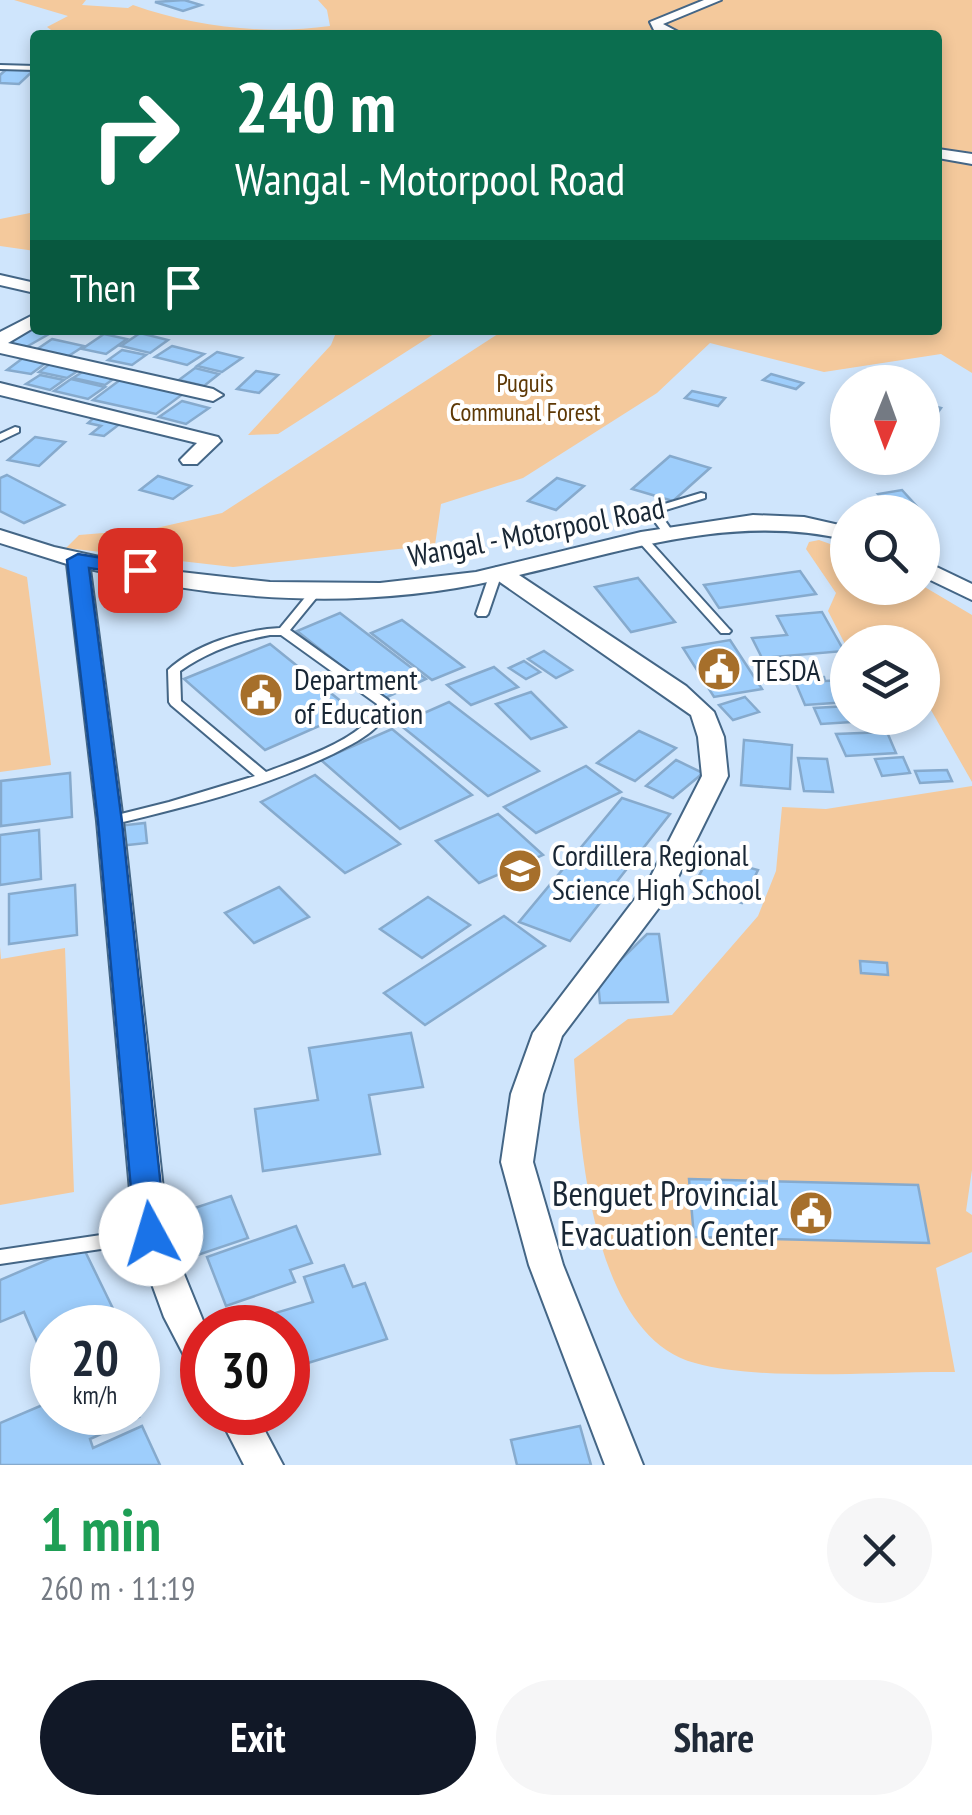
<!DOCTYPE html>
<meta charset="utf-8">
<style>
:root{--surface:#fff;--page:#f6f6f7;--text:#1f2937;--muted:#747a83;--accent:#111827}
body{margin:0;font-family:"PT Sans Narrow",sans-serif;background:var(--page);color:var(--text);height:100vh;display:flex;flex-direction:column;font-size:38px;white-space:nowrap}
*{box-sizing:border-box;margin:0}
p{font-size:32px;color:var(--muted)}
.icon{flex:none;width:55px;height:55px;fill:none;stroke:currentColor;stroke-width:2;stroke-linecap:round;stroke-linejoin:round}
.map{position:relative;height:1465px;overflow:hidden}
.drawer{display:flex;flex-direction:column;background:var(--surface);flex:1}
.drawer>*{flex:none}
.top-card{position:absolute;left:30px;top:30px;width:912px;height:305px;border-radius:10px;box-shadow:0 5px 15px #0003;background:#0b6e4f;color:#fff;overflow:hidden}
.needle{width:65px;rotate:181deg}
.controls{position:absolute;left:830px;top:365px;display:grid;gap:20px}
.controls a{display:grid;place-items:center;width:110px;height:110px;border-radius:50%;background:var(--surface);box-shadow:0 5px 15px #0003;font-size:50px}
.speed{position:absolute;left:30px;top:1305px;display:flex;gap:20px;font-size:50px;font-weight:700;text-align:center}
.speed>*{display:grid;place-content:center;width:130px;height:130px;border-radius:50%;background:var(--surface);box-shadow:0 5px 15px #0003;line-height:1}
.speed small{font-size:25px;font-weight:400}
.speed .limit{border:15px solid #d22;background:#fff;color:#111}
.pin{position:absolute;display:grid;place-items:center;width:85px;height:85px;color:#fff;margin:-42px;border-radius:20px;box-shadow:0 5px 15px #0006}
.me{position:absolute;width:110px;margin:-55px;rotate:354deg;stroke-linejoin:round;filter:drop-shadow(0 0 8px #0008)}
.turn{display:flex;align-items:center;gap:35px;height:210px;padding:0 40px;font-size:45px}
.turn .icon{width:130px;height:130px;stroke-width:2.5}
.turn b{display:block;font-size:70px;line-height:85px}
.then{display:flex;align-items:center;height:95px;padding:0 40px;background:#0003;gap:20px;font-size:38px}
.round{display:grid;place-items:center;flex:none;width:105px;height:105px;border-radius:52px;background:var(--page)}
.overview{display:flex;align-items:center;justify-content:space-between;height:170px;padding:0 40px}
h1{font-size:60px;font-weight:600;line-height:75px;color:#1e9e55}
.primary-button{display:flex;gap:20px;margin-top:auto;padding:20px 40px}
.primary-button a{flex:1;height:115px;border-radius:60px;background:var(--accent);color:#fff;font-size:40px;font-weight:600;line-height:115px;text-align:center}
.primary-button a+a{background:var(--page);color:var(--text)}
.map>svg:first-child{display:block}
.green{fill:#f4c99c}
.building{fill:#9ecefc;stroke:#86aacd;stroke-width:2.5}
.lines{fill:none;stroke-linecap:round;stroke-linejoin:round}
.lane-casing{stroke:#446686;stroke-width:4}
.street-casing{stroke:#446686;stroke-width:4}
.lane{fill:#fff;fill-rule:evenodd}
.street{fill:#fff;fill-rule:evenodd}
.route{fill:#1a73e8;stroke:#114b97;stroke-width:2.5}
.labels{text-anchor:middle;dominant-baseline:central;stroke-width:8;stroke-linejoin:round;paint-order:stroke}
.far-park-label{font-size:25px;fill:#5e3906;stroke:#fff}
.street-label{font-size:30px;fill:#192735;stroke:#fff}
.poi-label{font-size:30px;fill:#192735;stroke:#fff;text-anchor:start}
.near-poi-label{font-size:35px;fill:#192735;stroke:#fff;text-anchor:end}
</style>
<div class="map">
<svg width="972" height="1465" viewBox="0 0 972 1465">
<rect width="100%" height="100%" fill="#cfe5fc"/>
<g class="green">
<path d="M14 0H86L82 5 128 8 133 5C195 27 265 35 330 26L327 10 318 0H972V373L941 354 824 372 710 343 657 393 523 478 441 504 435 545 233 567 66 548 79 535 152 529 222 513 504 330H938V35H58L47 27 68 16Z"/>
<path d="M35 212V251L0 246V219Z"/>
<path d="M337 330H440L278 434 248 435 331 345Z"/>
<path d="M819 540 847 550 848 588 923 586 972 615V782L923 696 922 642H848L847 648 828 611 836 593 806 549 809 542Z"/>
<path d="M0 567 27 577 51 765 0 772Z"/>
<path d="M972 786V1170L966 1211 972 1215V1252L936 1268 955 1372C882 1371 763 1382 695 1363 591 1335 580 1145 574 1059L628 1019 672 1015 758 916 776 871 782 807 826 809Z"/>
<path d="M0 947 1 959 65 948 74 1192 0 1205Z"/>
</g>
<g class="building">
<path d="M184 0 201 5 183 11 155 2Z"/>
<path d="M8 68 35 69 19 84 0 83V75Z"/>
<path d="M35 326V330H56L21 350 1 345Z"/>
<path d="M140 333 168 340 150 353 121 346Z"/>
<path d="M104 334 127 339 106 354 82 349Z"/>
<path d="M52 339 84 346 67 357 36 350Z"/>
<path d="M172 346 204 354 187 365 155 357Z"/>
<path d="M122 350 146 355 132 365 108 360Z"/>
<path d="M217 352 242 358 222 372 197 366Z"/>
<path d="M23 358 47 362 31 374 7 370Z"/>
<path d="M51 363 79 370 67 378 39 372Z"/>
<path d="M195 368 219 374 204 386 179 380Z"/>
<path d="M87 369 119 375 105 385 73 378Z"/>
<path d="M256 371 278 375 259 393 237 389Z"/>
<path d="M771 374 803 383 796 389 763 380Z"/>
<path d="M40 375 64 380 50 390 26 384Z"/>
<path d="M124 377 187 391 156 414 93 400Z"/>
<path d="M71 379 105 387 88 399 54 391Z"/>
<path d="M692 391 725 398 718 406 685 398Z"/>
<path d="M182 401 209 408 186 424 159 417Z"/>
<path d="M922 403 941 408 929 425 922 423Z"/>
<path d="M98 414 125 420 104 436 91 434 101 426 88 423Z"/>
<path d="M35 437 65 442 39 466 8 460Z"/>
<path d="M670 456 710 468 673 501 632 489Z"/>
<path d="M7 475 64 505 24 523 0 511V478Z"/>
<path d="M158 476 191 486 173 499 140 490Z"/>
<path d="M557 478 584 486 556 510 528 501Z"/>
<path d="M902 490 922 512H895L878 494Z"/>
<path d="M800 571 816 594 719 608 704 585Z"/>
<path d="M638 578 675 622 631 632 595 587Z"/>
<path d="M822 612 844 651 762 658 752 638 787 635 777 616Z"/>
<path d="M340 613 426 679 383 699 297 631Z"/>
<path d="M402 620 464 667 432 680 371 633Z"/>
<path d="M730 640 762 689 714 697 683 648Z"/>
<path d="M270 644 353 711 265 750 184 679Z"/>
<path d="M544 651 572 670 556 678 528 659Z"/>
<path d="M524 661 540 672 526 679 509 668Z"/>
<path d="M494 667 518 687 471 705 447 685Z"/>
<path d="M824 677 825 681 845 680 848 702 805 705 794 679Z"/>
<path d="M531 692 566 727 531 739 496 704Z"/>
<path d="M745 697 759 712 733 720 719 705Z"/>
<path d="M449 702 539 771 488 796 399 724Z"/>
<path d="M848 706V718L868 721 821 724 814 708Z"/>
<path d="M392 729 472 795 400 829 321 760Z"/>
<path d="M639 731 676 748 635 781 597 763Z"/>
<path d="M887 732 896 753 846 756 836 734Z"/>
<path d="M744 740 792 745 790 789 741 785Z"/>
<path d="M903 757 910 773 882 776 875 759Z"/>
<path d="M798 758 827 759 833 792 804 791Z"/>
<path d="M676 760 703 773 673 798 646 786Z"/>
<path d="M586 766 621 792 536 833 504 807Z"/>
<path d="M947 770 952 781 920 783 915 771Z"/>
<path d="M70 773 72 817 1 826V781Z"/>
<path d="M315 775 400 844 345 873 261 802Z"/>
<path d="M622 798 670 814 570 941 519 922Z"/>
<path d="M498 814 543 855 479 883 436 841Z"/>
<path d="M145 823 147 843 118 846 117 826Z"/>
<path d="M39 830 41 879 0 885V835Z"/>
<path d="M709 857 758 870 742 903 692 889Z"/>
<path d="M75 885 77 935 9 944V894Z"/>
<path d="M279 887 309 917 254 943 225 913Z"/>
<path d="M428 897 470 925 422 958 380 929Z"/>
<path d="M504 916 545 946 425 1025 384 993Z"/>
<path d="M647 934H659L668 1002 600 1003 598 982Z"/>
<path d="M860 961 887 963 888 975 861 973Z"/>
<path d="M411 1033 423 1087 369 1095 380 1154 263 1171 255 1109 318 1100 309 1048Z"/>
<path d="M689 1179 918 1185 929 1243 694 1237Z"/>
<path d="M231 1196 248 1238 183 1260 167 1217Z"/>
<path d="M296 1226 312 1263 290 1270 295 1282 226 1306 207 1257Z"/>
<path d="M82 1245 122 1327 52 1328V1358L45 1361 24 1312 0 1322V1280Z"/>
<path d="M344 1265 353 1287 365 1283 387 1339 288 1369V1328H242L241 1323 313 1302 304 1277Z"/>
<path d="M52 1401V1412H136L139 1417 90 1439 93 1448 142 1426 160 1465H0V1423Z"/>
<path d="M580 1426 591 1465H517L511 1440Z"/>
</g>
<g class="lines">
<defs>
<g id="lane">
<path d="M0 65 35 66V70L0 69Z"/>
<path d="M15 427 19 428V432L0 441V434Z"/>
<path d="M701 493 705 494V498L659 512 675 535 674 537H666L647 511 648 509Z"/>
<path d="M643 537 647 538 729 629 731 631 729 633H721L639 542 638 540 639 538Z"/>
<path d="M497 567 503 570 488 614 486 616H478L476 614 491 570Z"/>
<path d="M316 588 322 591 290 630 388 700 390 703C387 709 383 718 379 724 368 737 348 746 333 754 263 788 186 807 110 825L105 824 103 821 105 818 169 802 255 776 171 705 169 702 168 670C196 644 242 630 280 628L312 589ZM270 635H281L377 704C375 709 373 714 369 719 350 743 295 761 266 772L181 701 180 671C207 652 237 641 270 635Z"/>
<path d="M148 1228 154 1230 156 1235 154 1240 148 1242 0 1264V1250Z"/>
</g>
<g id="street">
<path d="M704 0H721L663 24 684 35 655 32 650 22Z"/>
<path d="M938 149 972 154V164L938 158Z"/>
<path d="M0 275 35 283V293L0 285Z"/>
<path d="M35 314V327L8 343 213 389 223 395 213 401 0 353V332Z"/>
<path d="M0 383 218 437 221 441 197 464H183L180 460 197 443 0 395Z"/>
<path d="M753 515 804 517 848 527V540C736 513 628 550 519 575L686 686 714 712 724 737 728 776 670 893 562 1036 543 1094 533 1162 563 1265 643 1465H605L529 1265 501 1162 511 1094 533 1033 648 882 702 776 698 737 691 715 497 580C366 610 220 602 90 569L123 821 168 1235 206 1328H202V1369L189 1365 164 1317 134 1235 97 821 67 564 0 543V530L54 547 154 569 270 582 380 583 476 572 641 532Z"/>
<path d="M922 560 972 584V600L922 576Z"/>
<path d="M217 1412H255L283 1465H244Z"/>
</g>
</defs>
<use href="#lane" class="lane-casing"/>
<use href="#street" class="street-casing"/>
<use href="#lane" class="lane"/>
<use href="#street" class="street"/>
</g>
<path class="route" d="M78 554 140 564 150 570 140 576 89 568 122 822 166 1234 162 1243 151 1247 140 1243 135 1234 98 822 67 560Z"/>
<defs>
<symbol id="civic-disc" viewBox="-11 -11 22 22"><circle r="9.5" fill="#a66f2b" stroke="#fff"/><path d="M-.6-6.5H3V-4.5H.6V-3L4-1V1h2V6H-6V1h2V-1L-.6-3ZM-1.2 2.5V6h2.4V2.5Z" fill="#fff"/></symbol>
<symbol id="school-disc" viewBox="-11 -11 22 22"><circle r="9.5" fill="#a66f2b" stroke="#fff"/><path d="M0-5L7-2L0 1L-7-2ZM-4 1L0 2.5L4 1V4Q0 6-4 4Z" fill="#fff"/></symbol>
</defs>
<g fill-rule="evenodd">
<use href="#civic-disc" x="694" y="644" width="50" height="50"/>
<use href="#civic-disc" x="236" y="670" width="50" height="50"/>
<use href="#school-disc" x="495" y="846" width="50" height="50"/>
<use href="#civic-disc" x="786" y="1188" width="50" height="50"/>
</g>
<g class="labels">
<g class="far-park-label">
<text x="525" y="383">Puguis<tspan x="525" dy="29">Communal Forest</tspan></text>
</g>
<g class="street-label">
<text transform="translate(536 531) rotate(-11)">Wangal - Motorpool Road</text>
</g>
<g class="poi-label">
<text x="752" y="669">TESDA</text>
<text x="294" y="678">Department<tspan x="294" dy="34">of Education</tspan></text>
<text x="552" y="854">Cordillera Regional<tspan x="552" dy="34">Science High School</tspan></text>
</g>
<g class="near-poi-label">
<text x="778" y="1193">Benguet Provincial<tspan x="778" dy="40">Evacuation Center</tspan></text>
</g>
</g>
</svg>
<div class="controls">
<a><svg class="needle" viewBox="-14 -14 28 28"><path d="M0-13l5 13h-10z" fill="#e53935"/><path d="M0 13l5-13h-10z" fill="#747a83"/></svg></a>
<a><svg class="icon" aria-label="search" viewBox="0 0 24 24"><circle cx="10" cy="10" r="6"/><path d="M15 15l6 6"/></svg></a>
<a><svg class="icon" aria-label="layers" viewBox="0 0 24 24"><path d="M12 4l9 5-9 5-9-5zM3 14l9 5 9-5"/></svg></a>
</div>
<div class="speed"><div>20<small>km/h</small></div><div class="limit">30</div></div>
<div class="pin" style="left:140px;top:570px;background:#d93025"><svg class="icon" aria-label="arrive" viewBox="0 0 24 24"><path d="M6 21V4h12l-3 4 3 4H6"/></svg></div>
<svg class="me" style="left:151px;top:1234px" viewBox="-20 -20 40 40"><circle r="19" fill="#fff"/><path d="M0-13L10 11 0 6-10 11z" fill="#1a73e8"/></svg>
<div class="top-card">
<div class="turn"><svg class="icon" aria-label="right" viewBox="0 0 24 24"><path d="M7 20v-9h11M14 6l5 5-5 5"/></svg><div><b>240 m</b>Wangal - Motorpool Road</div></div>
<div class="then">Then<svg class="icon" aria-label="arrive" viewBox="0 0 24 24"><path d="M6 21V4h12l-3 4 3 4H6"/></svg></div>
</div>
</div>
<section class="drawer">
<div class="overview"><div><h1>1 min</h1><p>260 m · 11:19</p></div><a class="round"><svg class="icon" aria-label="close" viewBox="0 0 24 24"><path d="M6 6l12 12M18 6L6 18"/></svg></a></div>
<div class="primary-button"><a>Exit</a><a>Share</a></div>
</section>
